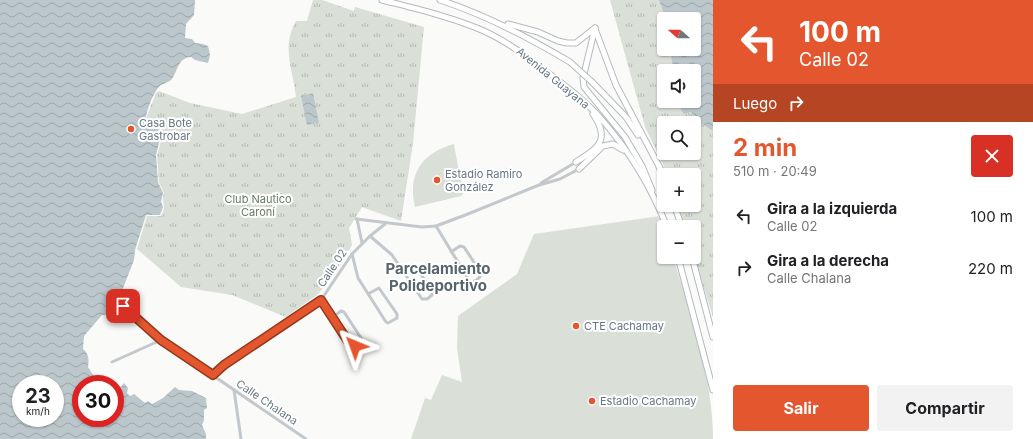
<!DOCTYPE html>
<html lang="es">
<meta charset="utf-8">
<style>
:root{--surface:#fff;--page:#f2f2f2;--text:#202124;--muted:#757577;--accent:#e4572e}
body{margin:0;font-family:Inter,sans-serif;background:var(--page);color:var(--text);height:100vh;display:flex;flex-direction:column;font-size:15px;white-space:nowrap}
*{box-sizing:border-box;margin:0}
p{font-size:13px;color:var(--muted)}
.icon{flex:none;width:22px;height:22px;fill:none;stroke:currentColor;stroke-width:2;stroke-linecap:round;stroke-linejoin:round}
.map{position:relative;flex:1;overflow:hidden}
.sheet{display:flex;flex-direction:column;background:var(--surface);width:320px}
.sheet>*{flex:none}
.hud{background:#e4572e;color:#fff;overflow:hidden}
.needle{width:26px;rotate:290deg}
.controls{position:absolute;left:657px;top:12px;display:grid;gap:8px}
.controls a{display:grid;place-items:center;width:44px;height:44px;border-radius:4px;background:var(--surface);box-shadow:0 1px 3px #0004;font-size:20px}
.speed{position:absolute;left:12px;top:375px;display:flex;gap:8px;font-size:20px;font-weight:700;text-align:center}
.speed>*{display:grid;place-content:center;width:52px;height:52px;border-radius:50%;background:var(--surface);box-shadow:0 1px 3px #0004;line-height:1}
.speed small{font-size:10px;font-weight:400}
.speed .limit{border:6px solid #d22;background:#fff;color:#111}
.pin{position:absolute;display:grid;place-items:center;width:34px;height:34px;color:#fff;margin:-17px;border-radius:8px;box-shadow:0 2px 6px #0006}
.me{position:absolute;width:44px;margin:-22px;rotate:316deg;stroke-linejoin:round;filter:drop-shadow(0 0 3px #0008)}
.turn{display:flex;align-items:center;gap:14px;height:84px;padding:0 20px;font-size:18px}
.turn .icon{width:52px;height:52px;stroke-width:2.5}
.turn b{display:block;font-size:28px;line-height:34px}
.then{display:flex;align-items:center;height:38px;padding:0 20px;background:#0003;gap:8px;font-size:15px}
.round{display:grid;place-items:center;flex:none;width:42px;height:42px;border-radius:4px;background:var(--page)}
.headline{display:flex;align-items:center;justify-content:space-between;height:68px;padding:0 20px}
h1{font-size:24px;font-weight:700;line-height:30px;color:var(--accent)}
.primary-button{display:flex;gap:8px;margin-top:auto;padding:8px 20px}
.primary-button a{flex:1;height:46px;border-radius:4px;background:var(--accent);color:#fff;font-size:16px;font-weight:700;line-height:46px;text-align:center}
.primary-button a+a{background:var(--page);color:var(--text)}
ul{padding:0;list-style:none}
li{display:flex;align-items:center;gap:12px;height:52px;padding:0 20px}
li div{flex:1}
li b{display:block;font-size:15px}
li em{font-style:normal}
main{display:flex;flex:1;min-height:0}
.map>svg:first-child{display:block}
.grass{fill:#dadfd7}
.park{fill:url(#park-tufts);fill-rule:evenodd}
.water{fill:url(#water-waves);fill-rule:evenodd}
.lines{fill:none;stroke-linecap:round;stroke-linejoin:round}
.primary-casing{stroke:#b5babe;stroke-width:7}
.minor{stroke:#c3c8cc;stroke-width:3}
.primary{stroke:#fff;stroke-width:5}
.primary-bridge-casing{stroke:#b5babe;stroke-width:7;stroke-linecap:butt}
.primary-bridge{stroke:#fff;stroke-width:5}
.route-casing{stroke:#94391e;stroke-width:10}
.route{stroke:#e4572e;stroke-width:7}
.poi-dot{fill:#e4572e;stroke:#fff;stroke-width:1.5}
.labels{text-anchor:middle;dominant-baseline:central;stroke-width:4;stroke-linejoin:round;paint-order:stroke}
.street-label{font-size:11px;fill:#657683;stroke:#fff}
.poi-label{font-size:11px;fill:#657683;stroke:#fff;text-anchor:start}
.park-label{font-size:11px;fill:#687a64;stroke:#fff}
.district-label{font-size:15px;font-weight:bold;fill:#57646e;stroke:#fff}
</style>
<main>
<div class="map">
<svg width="713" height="439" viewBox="0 0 713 439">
<defs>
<pattern id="park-tufts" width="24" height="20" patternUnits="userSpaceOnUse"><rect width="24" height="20" fill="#dadfd7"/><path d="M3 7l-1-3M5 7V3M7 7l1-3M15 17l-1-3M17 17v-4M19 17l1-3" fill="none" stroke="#b4b9b4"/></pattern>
<pattern id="water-waves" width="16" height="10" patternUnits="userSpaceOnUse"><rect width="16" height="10" fill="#bbc7cb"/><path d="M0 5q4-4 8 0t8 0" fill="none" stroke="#9ca6aa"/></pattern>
</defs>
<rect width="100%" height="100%" fill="#fafaf8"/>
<g class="grass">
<path d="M454 144 463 194 461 196 415 207C407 174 422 153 454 144Z"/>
<path d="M660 216 664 227V257H673C691 315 713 378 713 439H411L425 398 431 400 442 375 462 382 457 348 458 316 517 274 534 234Z"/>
</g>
<g class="park">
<path d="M313 0H322L354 11 355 7 424 27 413 143 401 221 362 207 349 228 352 245 334 275 317 295 286 317 232 295 181 287 137 249 147 216H161C167 208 161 201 164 193L159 182 157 155 159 149 163 130 147 125 145 121 156 93 159 91 190 103 242 114 296 97C293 69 281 48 296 21H307Z"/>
<path d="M610 0H676L679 19H664V49H684L689 71H664V101H694L713 124V317L694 257V227H685L678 205H694V175H668L645 127ZM664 123H694V153H664Z"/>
</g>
<g class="water">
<path d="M0 0H195L194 15 186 24 185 38 192 39 195 43 203 44 208 46 210 55 208 63 195 60 191 57C178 58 178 70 172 79 169 82 165 83 161 85 154 90 143 117 146 126L154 127 162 131 156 155 158 182 163 193 161 202 163 207 160 215H146L135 250 134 260 120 296V300L136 316 132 321 122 315H102L84 336 83 349C89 354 89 360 88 367L99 384H81V418H115V394L124 383 128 388 127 393 130 396 134 394 145 403 148 401 152 404 163 398 175 387 179 390 192 391 206 398 207 408 204 410V420L202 425 206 434V439H0ZM21 384H55V418H21Z"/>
<path d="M659 0H713V131L698 121 691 112 684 114 681 110 683 101H694V71H673L671 54 674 52 675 49H694V19H666Z"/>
<path d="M313 93 319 123 307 125 301 96Z"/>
</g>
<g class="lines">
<defs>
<g id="primary">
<path d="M382 0C417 9 452 17 484 31 506 41 524 54 543 69 563 84 586 101 603 121 629 151 652 189 667 227"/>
<path d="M440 0C486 15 528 37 570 62"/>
<path d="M508 24 538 32 558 41 567 43H576L595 28"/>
<path d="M595 28 583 78 584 87 625 137 642 166 652 190"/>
<path d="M595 29 616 85 661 170"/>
<path d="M592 82 626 117 638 135"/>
<path d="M576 162C598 148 611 140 593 114"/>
<path d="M659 167 664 179"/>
<path d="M579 169 603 146 613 144 623 150"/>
<path d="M674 205 682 227"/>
<path d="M678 257 713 390"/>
<path d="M692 257 713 337"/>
</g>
</defs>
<use href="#primary" class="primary-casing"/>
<g class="minor">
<path d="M541 183 576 162"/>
<path d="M356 219 422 227 436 226 468 214 539 185 560 179 579 169"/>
<path d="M357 219 362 243"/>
<path d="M436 226 470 282C474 283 481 278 481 273L464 247 460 246 451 252"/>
<path d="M370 236 392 255 422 299H427L432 295V290L415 266 411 265 403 271"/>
<path d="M352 254 358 278 386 322 388 323 397 318V314L379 288 368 294"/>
<path d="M321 300 351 346H355L361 342V338L344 312 341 311 333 317"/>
<path d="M123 306 161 340 306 439"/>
<path d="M112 362 161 340"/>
<path d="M213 375 224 365 321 300 352 254 370 236 385 224"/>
<path d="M234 390 241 439"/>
</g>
<use href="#primary" class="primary"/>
<defs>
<path id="primary-bridge" d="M570 62 592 82"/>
</defs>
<use href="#primary-bridge" class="primary-bridge-casing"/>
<use href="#primary-bridge" class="primary-bridge"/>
</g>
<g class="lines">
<defs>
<path id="route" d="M123 306 161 340 213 375 224 365 321 300 351 346H355"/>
</defs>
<use href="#route" class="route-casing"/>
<use href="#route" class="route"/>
</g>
<g class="poi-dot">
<circle cx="131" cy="129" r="4"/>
<circle cx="437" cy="180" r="4"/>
<circle cx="576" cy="326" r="4"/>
<circle cx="592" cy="401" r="4"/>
</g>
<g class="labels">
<g class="street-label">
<text transform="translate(553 78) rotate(39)">Avenida Guayana</text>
<text transform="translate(332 268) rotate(-56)">Calle 02</text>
<text transform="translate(267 402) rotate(34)">Calle Chalana</text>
</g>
<g class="poi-label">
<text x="139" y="123">Casa Bote<tspan x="139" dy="13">Gastrobar</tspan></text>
<text x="445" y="174">Estadio Ramiro<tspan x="445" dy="13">González</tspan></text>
<text x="584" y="326">CTE Cachamay</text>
<text x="600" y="401">Estadio Cachamay</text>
</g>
<g class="park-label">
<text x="258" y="199">Club Nautico<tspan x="258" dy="13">Caroní</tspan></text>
</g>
<g class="district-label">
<text x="438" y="268">Parcelamiento<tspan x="438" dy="17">Polideportivo</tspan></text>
</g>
</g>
</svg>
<div class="controls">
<a><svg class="needle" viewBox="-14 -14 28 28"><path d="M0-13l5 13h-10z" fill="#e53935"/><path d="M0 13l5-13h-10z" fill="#757577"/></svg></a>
<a><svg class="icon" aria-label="sound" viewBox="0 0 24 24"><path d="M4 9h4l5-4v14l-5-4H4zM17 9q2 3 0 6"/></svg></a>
<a><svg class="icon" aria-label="search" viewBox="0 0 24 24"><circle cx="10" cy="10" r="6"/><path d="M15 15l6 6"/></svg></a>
<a>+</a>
<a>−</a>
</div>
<div class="speed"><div>23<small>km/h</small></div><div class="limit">30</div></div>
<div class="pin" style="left:123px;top:306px;background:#d93025"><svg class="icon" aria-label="arrive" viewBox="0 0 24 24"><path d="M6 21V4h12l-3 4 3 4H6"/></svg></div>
<svg class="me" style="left:355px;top:346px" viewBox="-20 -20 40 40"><path d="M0-17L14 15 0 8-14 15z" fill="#e4572e" stroke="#fff" stroke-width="4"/></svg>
</div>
<section class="sheet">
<div class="hud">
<div class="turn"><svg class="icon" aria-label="left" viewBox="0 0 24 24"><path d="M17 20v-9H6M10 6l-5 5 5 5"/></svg><div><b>100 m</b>Calle 02</div></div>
<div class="then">Luego<svg class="icon" aria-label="right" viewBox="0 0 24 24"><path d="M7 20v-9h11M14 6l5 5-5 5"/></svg></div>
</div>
<div class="headline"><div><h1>2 min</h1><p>510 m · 20:49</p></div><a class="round" style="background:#d93025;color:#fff"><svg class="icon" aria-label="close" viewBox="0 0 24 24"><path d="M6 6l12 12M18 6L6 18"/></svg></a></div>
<ul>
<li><svg class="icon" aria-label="left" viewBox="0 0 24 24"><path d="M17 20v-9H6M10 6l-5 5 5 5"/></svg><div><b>Gira a la izquierda</b><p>Calle 02</p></div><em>100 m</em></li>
<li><svg class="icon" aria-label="right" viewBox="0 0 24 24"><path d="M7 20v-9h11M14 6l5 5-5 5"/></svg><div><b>Gira a la derecha</b><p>Calle Chalana</p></div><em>220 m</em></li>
</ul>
<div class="primary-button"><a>Salir</a><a>Compartir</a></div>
</section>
</main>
